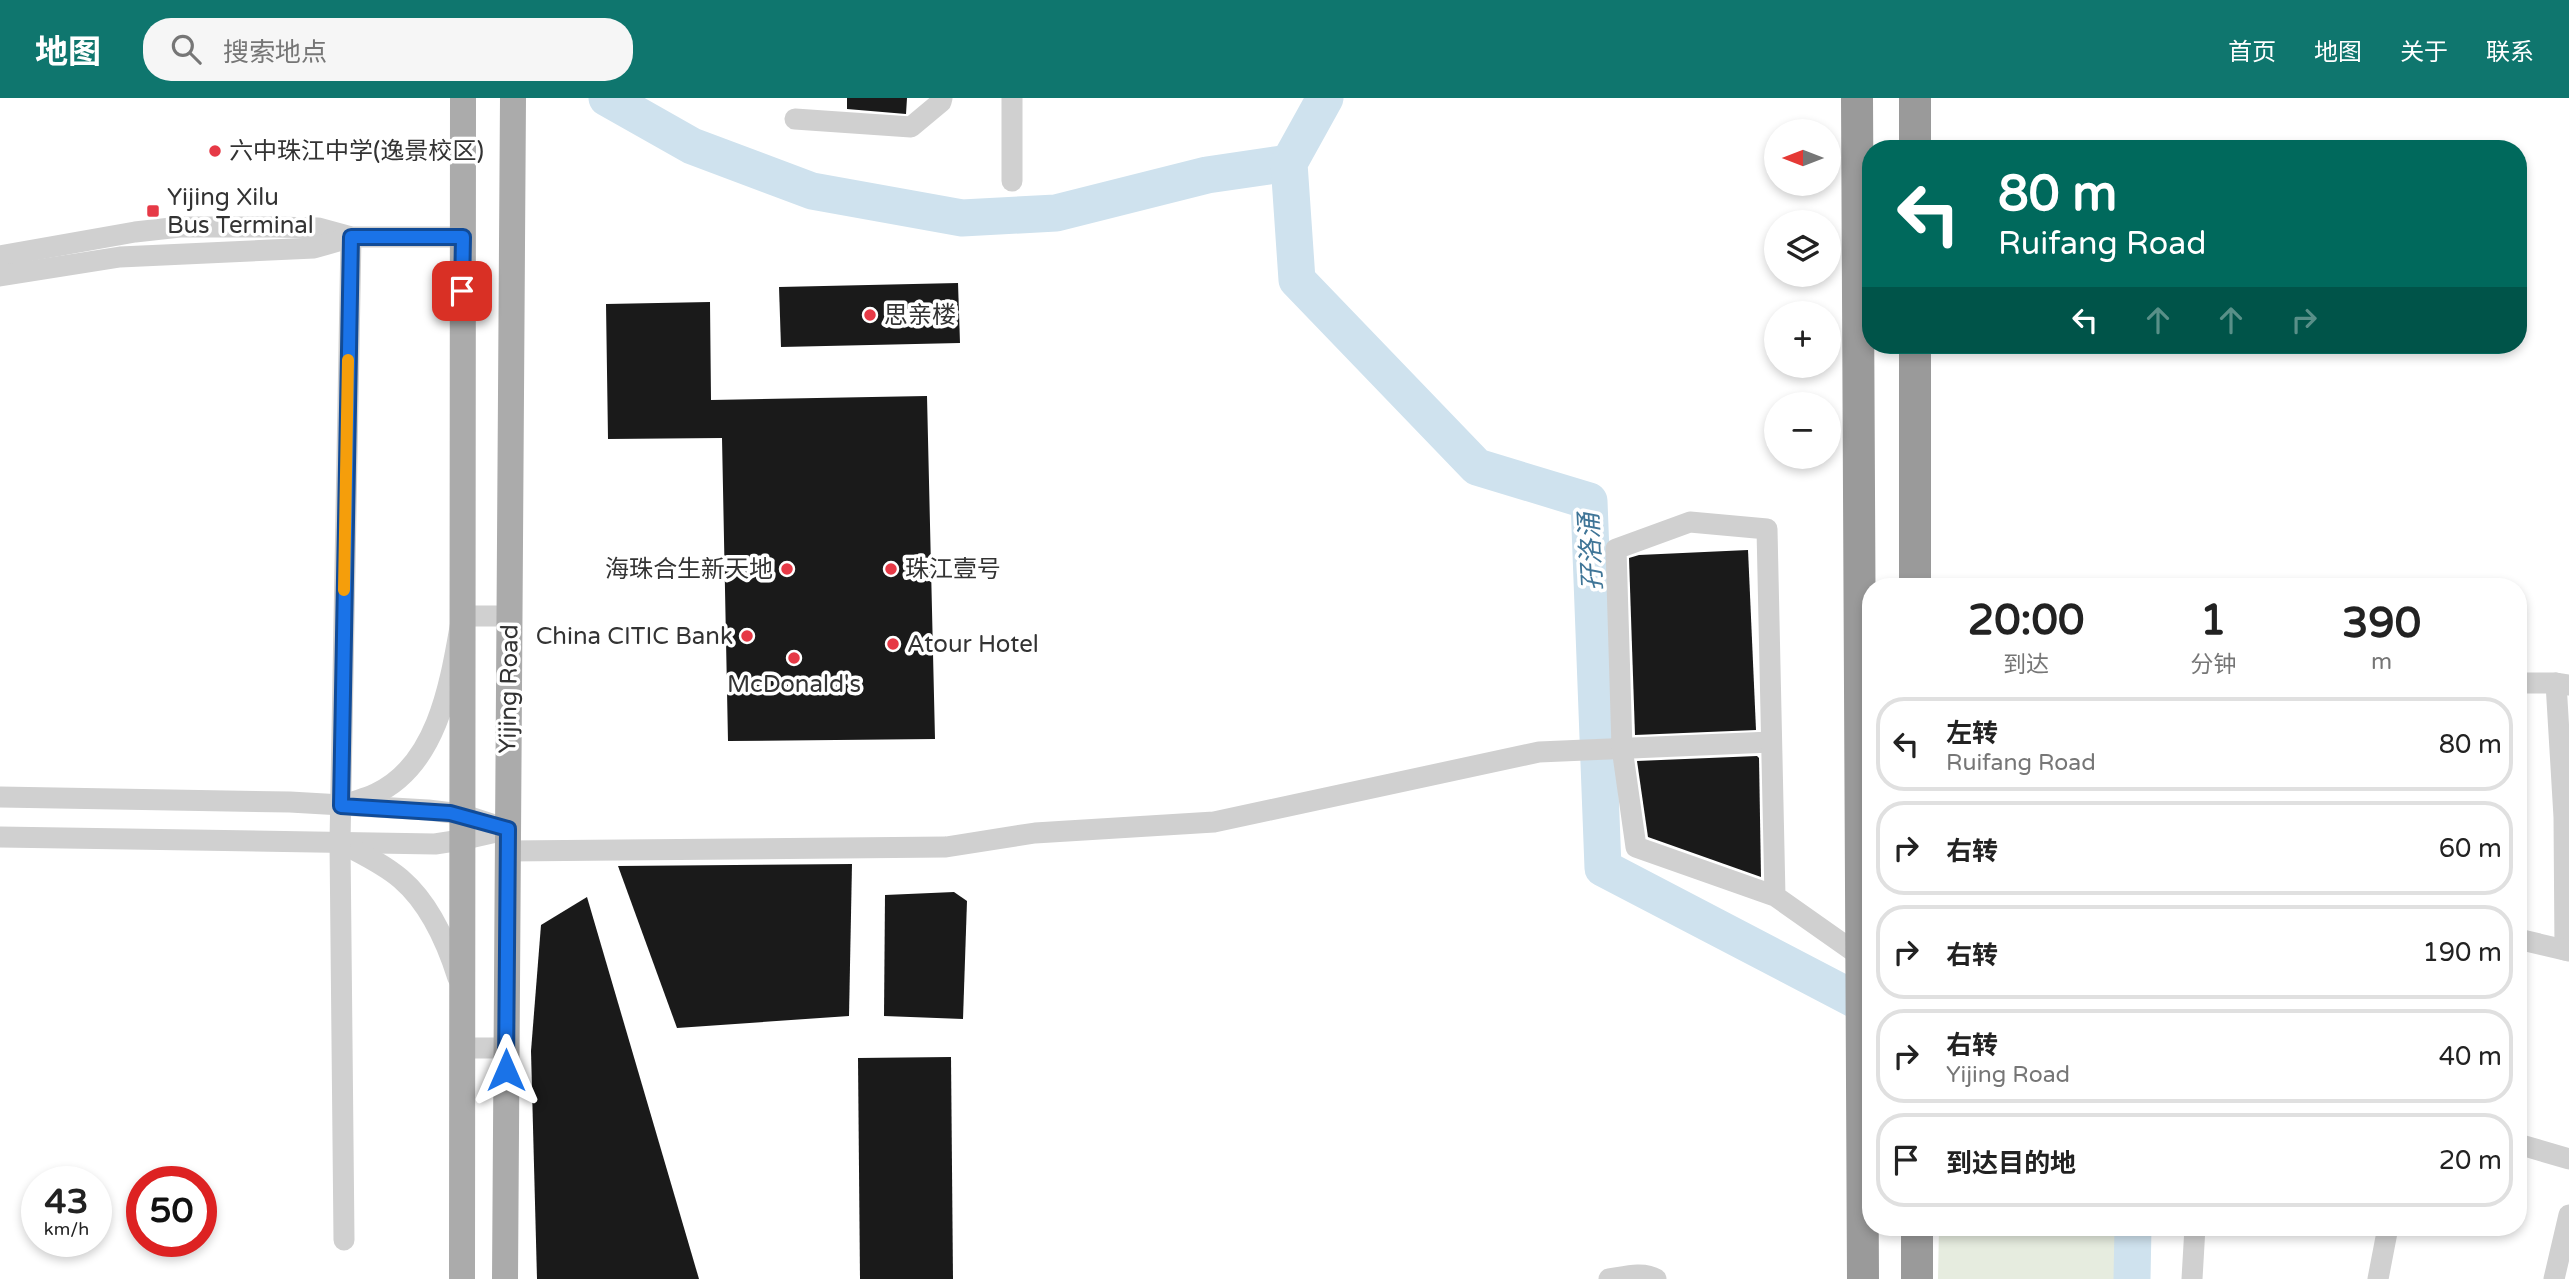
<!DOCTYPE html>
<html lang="zh">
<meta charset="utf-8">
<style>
:root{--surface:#fff;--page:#f6f6f6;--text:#222;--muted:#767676;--line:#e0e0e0;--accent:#0f766e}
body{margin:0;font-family:"Varela Round","Noto Sans SC",sans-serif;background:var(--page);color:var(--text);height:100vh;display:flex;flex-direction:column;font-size:26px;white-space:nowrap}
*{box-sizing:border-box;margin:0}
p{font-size:23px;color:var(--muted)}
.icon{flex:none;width:38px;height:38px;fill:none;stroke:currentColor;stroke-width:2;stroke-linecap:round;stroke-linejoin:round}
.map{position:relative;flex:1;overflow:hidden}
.details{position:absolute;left:1862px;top:480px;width:665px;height:658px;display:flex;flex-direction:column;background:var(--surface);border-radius:28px;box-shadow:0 4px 10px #0003}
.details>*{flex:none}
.top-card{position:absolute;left:1862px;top:42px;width:665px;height:214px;border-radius:28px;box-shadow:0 4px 10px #0003;background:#00695c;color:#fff;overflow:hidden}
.needle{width:46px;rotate:270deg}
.fabs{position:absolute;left:1764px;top:21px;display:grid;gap:14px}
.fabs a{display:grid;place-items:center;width:77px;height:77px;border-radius:50%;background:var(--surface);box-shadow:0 4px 10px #0003;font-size:35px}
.speed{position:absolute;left:21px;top:1068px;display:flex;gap:14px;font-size:35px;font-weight:700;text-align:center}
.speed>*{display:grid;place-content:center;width:91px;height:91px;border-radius:50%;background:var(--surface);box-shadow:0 4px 10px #0003;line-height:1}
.speed small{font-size:18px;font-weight:400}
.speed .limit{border:10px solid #d22;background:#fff;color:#111}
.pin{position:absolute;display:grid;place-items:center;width:60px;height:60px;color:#fff;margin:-30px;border-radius:14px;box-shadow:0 4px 10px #0006}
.me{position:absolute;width:77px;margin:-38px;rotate:0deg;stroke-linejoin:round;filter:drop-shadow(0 0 5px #0008)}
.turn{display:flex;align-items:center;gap:24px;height:147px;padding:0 21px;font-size:32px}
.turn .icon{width:91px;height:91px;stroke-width:2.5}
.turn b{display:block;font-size:49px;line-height:60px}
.lanes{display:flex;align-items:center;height:66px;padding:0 21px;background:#0003;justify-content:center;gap:35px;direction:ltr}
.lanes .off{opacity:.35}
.eta{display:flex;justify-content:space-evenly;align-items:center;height:119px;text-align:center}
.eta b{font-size:42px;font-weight:700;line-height:49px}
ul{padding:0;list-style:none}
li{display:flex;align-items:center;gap:21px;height:94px;margin:0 14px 10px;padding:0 7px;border:4px solid var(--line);border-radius:28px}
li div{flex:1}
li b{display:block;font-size:26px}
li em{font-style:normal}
header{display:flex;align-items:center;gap:42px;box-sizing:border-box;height:98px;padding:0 35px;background:var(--accent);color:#fff}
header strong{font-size:33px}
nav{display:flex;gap:38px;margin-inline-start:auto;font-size:24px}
.search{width:490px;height:63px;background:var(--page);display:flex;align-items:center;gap:18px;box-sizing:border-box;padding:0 24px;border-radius:28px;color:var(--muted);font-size:26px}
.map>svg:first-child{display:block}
.green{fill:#e6ecdf}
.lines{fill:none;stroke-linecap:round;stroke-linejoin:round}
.river{stroke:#cfe2ee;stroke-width:37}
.building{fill:#1a1a1a}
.minor{stroke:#d0d0d0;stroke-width:21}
.major{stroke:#ababab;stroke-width:26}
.highway{stroke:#9a9a9a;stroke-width:32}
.route-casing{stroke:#114b97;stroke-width:18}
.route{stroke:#1a73e8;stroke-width:12}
.slow{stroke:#f59e0b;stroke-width:12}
.poi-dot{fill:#e63946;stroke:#fff;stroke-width:2.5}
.labels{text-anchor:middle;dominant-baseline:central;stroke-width:7;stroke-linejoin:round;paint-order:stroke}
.poi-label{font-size:24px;fill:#333;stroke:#fff;text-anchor:start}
.street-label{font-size:24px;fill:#333;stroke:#fff}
.water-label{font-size:26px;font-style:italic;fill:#3f7597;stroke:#fff}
</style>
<header>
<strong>地图</strong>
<div class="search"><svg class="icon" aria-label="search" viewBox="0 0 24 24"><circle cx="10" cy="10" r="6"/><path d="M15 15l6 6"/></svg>搜索地点</div>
<nav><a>首页</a><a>地图</a><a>关于</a><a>联系</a></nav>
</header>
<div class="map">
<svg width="2569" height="1181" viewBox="0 0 2569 1181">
<rect width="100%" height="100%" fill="#fff"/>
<path class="green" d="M1939 1129H2120L2119 1181H1938Z"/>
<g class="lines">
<g class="river">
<path d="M607 0 692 48 812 93 962 120 1056 115 1207 77 1289 65"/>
<path d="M1325 0 1289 65 1297 182 1477 369 1589 403 1603 770 1871 910"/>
<path d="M2132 1181 2133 1129"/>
</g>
</g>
<g class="building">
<path d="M847 0H907L906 16 847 11Z"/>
<path d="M958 185 960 245 781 249 779 189Z"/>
<path d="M710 204 711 302 927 298 935 641 728 643 722 340 608 341 606 206Z"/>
<path d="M1748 452 1756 632 1635 637 1629 460 1639 457Z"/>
<path d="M1757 658 1759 660 1761 779 1648 739 1637 663Z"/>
<path d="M852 766 849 918 677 930 618 768Z"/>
<path d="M954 794 967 803 963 921 884 918 885 797Z"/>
<path d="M587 799 699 1181H537L531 953 541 827Z"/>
<path d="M951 959 953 1181H860L858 960Z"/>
</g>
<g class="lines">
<g class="minor">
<path d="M1012 0V83"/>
<path d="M795 21 911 29 941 4 942 0"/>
<path d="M0 158 135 134 180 129H275L318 130 351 139H462"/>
<path d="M0 178 120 159 314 150 349 140"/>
<path d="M2518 585H2556L2568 587"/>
<path d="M2556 585 2564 719 2565 852"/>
<path d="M0 699 290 704 428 712 461 716 507 731"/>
<path d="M350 705C358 702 367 700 375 696 440 666 451 579 462 518H510"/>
<path d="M0 739 435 746 461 742 505 732"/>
<path d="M345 747C364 757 385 767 401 781 430 806 447 845 458 880"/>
<path d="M507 753 946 749 1035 735 1214 724 1539 654 1771 644"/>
<path d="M1775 798 1636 749 1622 650 1616 451 1690 424 1767 431 1775 798 1863 860"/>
<path d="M2518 841 2569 853"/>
<path d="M461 950H506"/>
<path d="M2518 1046 2569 1061"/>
<path d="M344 1142 340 744 351 139"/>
<path d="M1609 1181C1623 1179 1643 1173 1656 1181"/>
<path d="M2192 1181 2195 1129"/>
<path d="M2378 1181 2388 1129"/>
<path d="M2554 1181 2569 1117"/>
</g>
<g class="major">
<path d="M462 1181 463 0"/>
<path d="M505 1181 513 0"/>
</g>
<g class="highway">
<path d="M1857 0 1863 1181"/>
<path d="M1915 0V51"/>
<path d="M1915 247V488"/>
<path d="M1917 1129V1181"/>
</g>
</g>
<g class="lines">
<defs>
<path id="route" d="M462 193 463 139H351L341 708 450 715 508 731 506 972"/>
</defs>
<use href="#route" class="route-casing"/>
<use href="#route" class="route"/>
<path class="slow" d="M344 492 348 262"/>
</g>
<g class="poi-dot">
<circle cx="215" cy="53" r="7"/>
<rect x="146" y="106" width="14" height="14" rx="3.5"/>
<circle cx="870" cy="217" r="7"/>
<circle cx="787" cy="471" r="7"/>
<circle cx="891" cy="471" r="7"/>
<circle cx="747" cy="538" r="7"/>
<circle cx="893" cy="546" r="7"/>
<circle cx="794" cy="560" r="7"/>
</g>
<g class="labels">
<g class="poi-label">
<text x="229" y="53">六中珠江中学(逸景校区)</text>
<text x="167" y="99">Yijing Xilu<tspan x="167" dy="28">Bus Terminal</tspan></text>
<text x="884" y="217">思亲楼</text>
<text x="773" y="471" text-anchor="end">海珠合生新天地</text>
<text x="905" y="471">珠江壹号</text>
<text x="733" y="538" text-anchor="end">China CITIC Bank</text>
<text x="907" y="546">Atour Hotel</text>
<text x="794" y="586" text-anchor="middle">McDonald's</text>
</g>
<g class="street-label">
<text transform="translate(509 591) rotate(-89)">Yijing Road</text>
</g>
<g class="water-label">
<text transform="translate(1591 454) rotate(-93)">孖洛涌</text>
</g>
</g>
</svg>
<div class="fabs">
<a><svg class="needle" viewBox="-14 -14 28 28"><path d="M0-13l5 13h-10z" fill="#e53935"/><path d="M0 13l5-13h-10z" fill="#767676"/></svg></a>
<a><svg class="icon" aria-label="layers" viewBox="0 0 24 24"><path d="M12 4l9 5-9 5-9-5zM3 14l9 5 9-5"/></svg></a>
<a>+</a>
<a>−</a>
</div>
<div class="speed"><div>43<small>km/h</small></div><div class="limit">50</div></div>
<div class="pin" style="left:462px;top:193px;background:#d93025"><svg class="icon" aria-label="arrive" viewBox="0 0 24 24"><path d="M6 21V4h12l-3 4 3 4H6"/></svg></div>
<svg class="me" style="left:506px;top:972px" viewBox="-20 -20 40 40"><path d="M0-17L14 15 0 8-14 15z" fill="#1a73e8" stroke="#fff" stroke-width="4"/></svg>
<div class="top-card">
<div class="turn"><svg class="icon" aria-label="left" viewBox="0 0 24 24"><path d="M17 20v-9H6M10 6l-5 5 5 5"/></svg><div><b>80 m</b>Ruifang Road</div></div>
<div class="lanes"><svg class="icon" aria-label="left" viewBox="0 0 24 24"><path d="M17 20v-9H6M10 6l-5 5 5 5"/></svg><svg class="icon off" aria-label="ahead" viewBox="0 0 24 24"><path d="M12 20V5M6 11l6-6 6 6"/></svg><svg class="icon off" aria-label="ahead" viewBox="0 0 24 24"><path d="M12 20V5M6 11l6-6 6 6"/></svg><svg class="icon off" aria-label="right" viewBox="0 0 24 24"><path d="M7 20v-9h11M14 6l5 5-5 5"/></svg></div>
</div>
<section class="details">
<div class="eta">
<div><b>20:00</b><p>到达</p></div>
<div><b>1</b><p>分钟</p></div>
<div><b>390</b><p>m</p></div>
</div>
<ul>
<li><svg class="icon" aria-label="left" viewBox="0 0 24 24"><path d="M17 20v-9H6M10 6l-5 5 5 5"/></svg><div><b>左转</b><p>Ruifang Road</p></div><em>80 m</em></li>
<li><svg class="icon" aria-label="right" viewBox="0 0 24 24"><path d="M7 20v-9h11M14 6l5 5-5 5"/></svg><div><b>右转</b></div><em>60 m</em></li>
<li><svg class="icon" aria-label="right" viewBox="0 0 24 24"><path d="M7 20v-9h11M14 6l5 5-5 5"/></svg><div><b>右转</b></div><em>190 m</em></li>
<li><svg class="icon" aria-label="right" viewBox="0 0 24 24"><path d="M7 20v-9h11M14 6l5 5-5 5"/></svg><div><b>右转</b><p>Yijing Road</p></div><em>40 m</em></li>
<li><svg class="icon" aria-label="arrive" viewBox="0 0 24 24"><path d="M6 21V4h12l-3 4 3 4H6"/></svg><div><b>到达目的地</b></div><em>20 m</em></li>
</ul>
</section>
</div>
